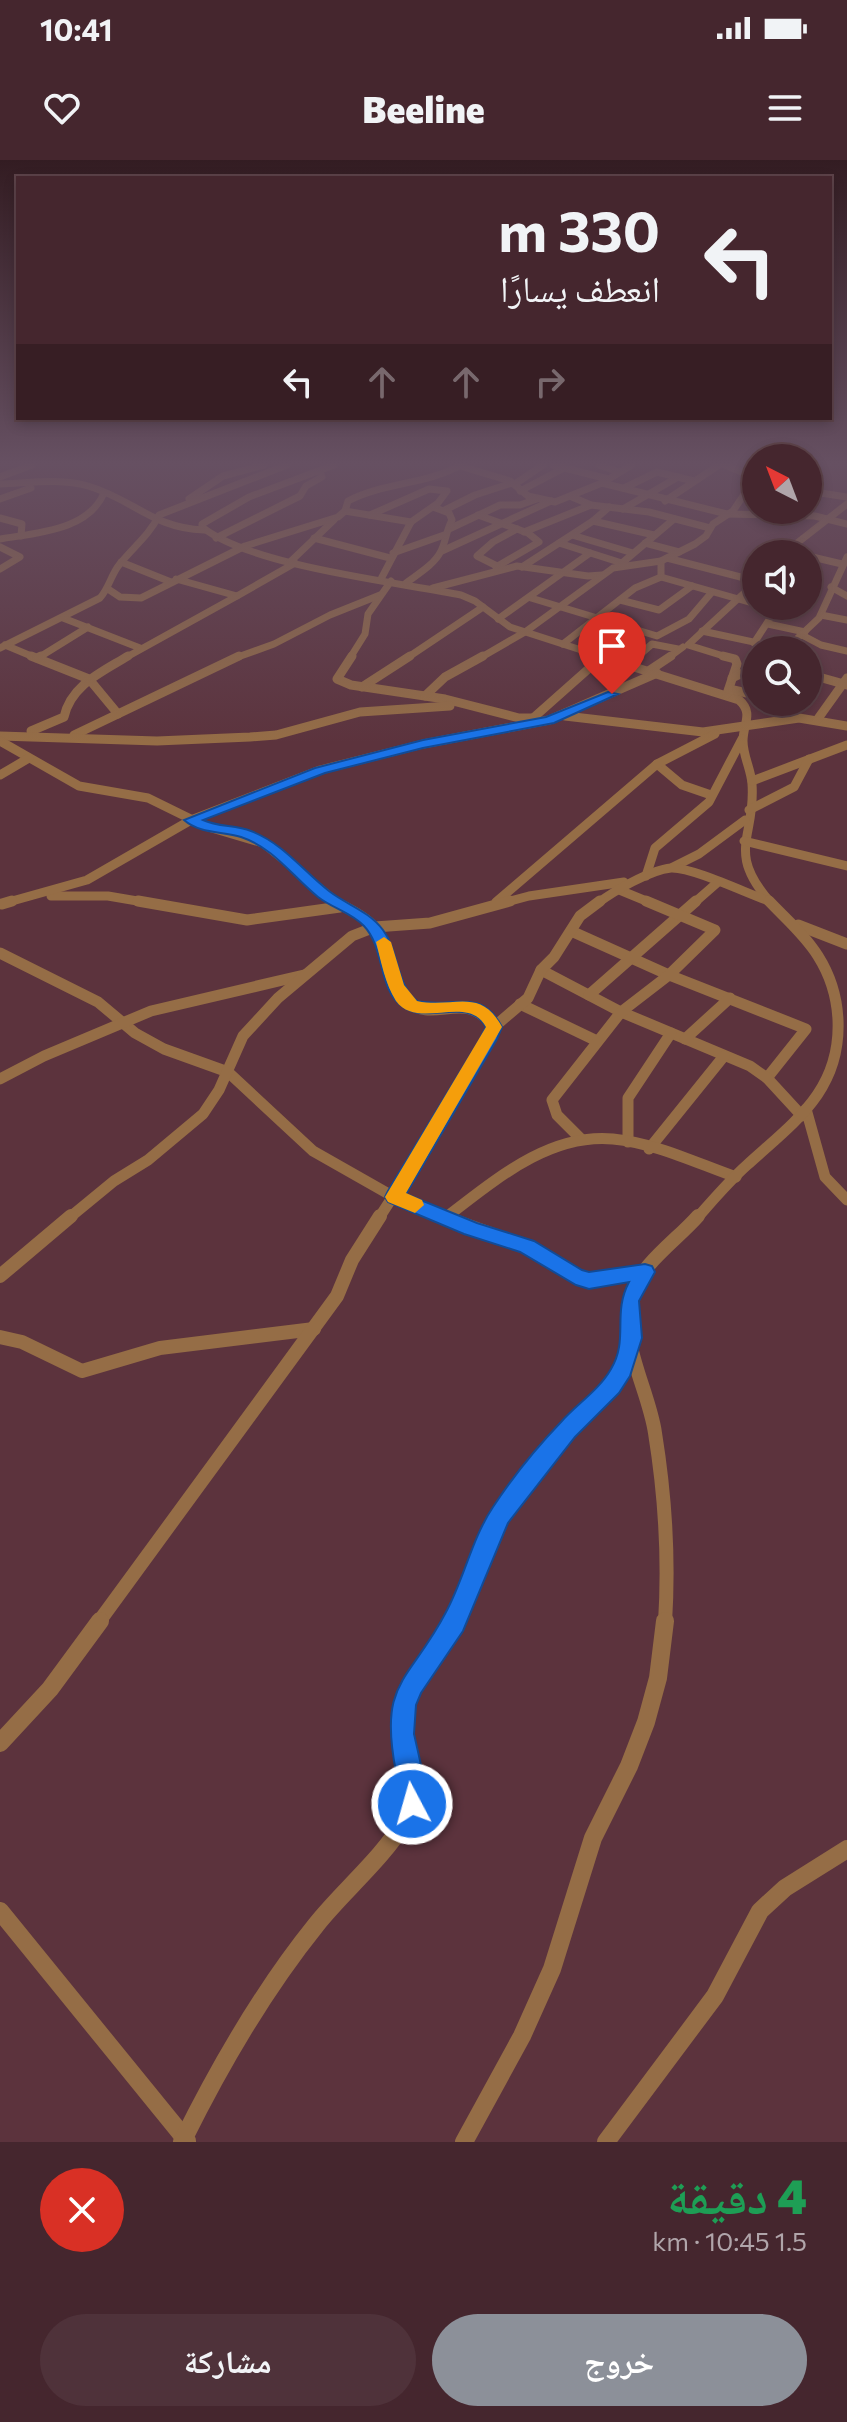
<!DOCTYPE html>
<html lang="ar">
<meta charset="utf-8">
<style>
:root{--surface:#45262e;--page:#4f323a;--text:#f1f3f6;--muted:#b0a5aa;--line:#5d434a;--accent:#8c9099}
body{margin:0;font-family:Commissioner,"Noto Naskh Arabic",sans-serif;background:var(--page);color:var(--text);direction:rtl;height:100vh;display:flex;flex-direction:column;font-size:30px;white-space:nowrap}
*{box-sizing:border-box;margin:0}
p{font-size:26px;color:var(--muted)}
.icon{flex:none;width:44px;height:44px;fill:none;stroke:currentColor;stroke-width:2;stroke-linecap:round;stroke-linejoin:round}
.map{position:relative;height:1982px;overflow:hidden;direction:ltr}
.side{display:flex;flex-direction:column;background:var(--surface);flex:1}
.side>*{flex:none}
.hud{position:absolute;left:16px;top:16px;width:816px;height:244px;border-radius:0px;box-shadow:0 4px 12px #0003,0 0 0 2px var(--line);direction:rtl;background:#45262e;color:var(--text);overflow:hidden}
.needle{width:52px;rotate:318deg}
.fabs{position:absolute;left:742px;top:284px;display:grid;gap:16px}
.fabs a{display:grid;place-items:center;width:80px;height:80px;border-radius:50%;background:var(--surface);box-shadow:0 4px 12px #0003,0 0 0 2px var(--line);font-size:40px}
.pin{position:absolute;display:grid;place-items:center;width:68px;height:68px;color:#fff;margin:-82px -34px;border-radius:50% 50% 50% 0;rotate:-45deg;box-shadow:0 0 8px #0007}
.pin .icon{rotate:45deg}
.me{position:absolute;width:88px;margin:-44px;rotate:354deg;stroke-linejoin:round;filter:drop-shadow(0 0 6px #0008)}
.turn{display:flex;align-items:center;gap:28px;height:168px;padding:0 40px;font-size:36px}
.turn .icon{width:104px;height:104px;stroke-width:2.5}
.turn b{display:block;font-size:56px;line-height:68px}
.lanes{display:flex;align-items:center;height:76px;padding:0 40px;background:#0003;justify-content:center;gap:40px;direction:ltr}
.lanes .off{opacity:.35}
.round{display:grid;place-items:center;flex:none;width:84px;height:84px;border-radius:42px;background:var(--page)}
.headline{display:flex;align-items:center;justify-content:space-between;height:136px;padding:0 40px}
h1{font-size:48px;font-weight:800;line-height:60px;color:#1e9e55}
.primary-button{display:flex;gap:16px;margin-top:auto;padding:16px 40px}
.primary-button a{flex:1;height:92px;border-radius:48px;background:var(--accent);color:#fff;font-size:32px;font-weight:800;line-height:92px;text-align:center}
.primary-button a+a{background:var(--page);color:var(--text)}
.status{display:flex;justify-content:space-between;align-items:center;height:56px;padding:0 40px;background:var(--surface);direction:ltr}
.status svg{height:22px;fill:currentColor}
header{display:flex;justify-content:space-between;align-items:center;height:104px;padding:0 40px;background:var(--surface);font-size:36px;font-weight:800}
.map>svg:first-child{display:block}
.lines{fill:none;stroke-linecap:round;stroke-linejoin:round}
.minor-far4{stroke:#956d46;stroke-width:7}
.minor-far3{stroke:#956d46;stroke-width:9}
.minor-far2{stroke:#956d46;stroke-width:11}
.minor-far1{stroke:#956d46;stroke-width:14}
.minor{stroke:#956d46;stroke-width:18}
.route{fill:#1a73e8;stroke:#114b97;stroke-width:2}
.slow{fill:#f59e0b}
</style>
<div class="status"><b>10:41</b><svg viewBox="0 0 49 12"><path d="M0 12V9h3v3zM5 12V6h3v6zM10 12V3h3v9zM15 12V0h3v12zM26 1h20v11H26zM47 4h2v5h-2z"/></svg></div>
<header><svg class="icon" aria-label="menu" viewBox="0 0 24 24"><path d="M4 6h16M4 12h16M4 18h16"/></svg>Beeline<svg class="icon" aria-label="heart" viewBox="0 0 24 24"><path d="M12 20l-8-8c-3-5 5-10 8-4 3-6 11-1 8 4z"/></svg></header>
<div class="map">
<svg width="847" height="1982" viewBox="0 0 847 1982">
<rect width="100%" height="100%" fill="#5c333d"/>
<g class="lines">
<g class="minor-far4">
<path d="M334 305 249 337 202 364V367C251 406 396 422 461 435L475 441 510 467 606 498"/>
<path d="M553 305 608 319"/>
<path d="M599 305 619 312"/>
<path d="M725 305 756 318"/>
<path d="M460 306 510 321 528 336 555 342 602 323 632 305"/>
<path d="M0 317 32 305"/>
<path d="M602 323 727 354 815 356 847 364"/>
<path d="M0 324C29 323 60 318 88 326 133 339 152 368 204 370"/>
<path d="M515 324 543 305"/>
<path d="M624 328 657 312 694 321"/>
<path d="M520 331 564 308"/>
<path d="M808 331 847 337"/>
<path d="M572 337 591 345 649 352 710 368"/>
<path d="M0 339 31 328"/>
<path d="M189 339 223 316 264 305"/>
<path d="M665 341 719 305"/>
<path d="M623 349 678 317"/>
<path d="M445 350 475 335 512 323"/>
<path d="M345 351 411 362"/>
<path d="M370 355 429 329 447 331 438 343 411 362 381 419"/>
<path d="M478 355 528 373 539 382 496 407"/>
<path d="M0 358 22 364 21 376"/>
<path d="M593 361 654 375"/>
<path d="M449 369 500 345H520L537 339"/>
<path d="M524 372 591 345"/>
<path d="M572 375 633 393"/>
<path d="M216 378 300 336 306 326 322 317 320 311"/>
<path d="M314 378 390 398"/>
<path d="M0 379C35 373 88 371 104 333"/>
<path d="M559 383 625 404"/>
<path d="M645 383 679 392"/>
<path d="M0 387 20 397 0 409"/>
<path d="M442 391 551 341"/>
<path d="M393 393 444 375"/>
<path d="M783 394 847 344"/>
<path d="M808 396 842 404"/>
<path d="M667 398 756 421"/>
<path d="M121 402 171 422"/>
<path d="M290 402 334 360"/>
<path d="M622 403 674 359"/>
<path d="M497 406 477 396 493 382 517 369"/>
<path d="M522 407 593 361 609 347"/>
<path d="M661 417 756 444"/>
<path d="M176 419 237 436 295 403"/>
<path d="M406 423C418 414 434 405 441 391 446 381 446 371 452 360L449 353 433 347"/>
<path d="M831 427 847 436"/>
<path d="M433 428 517 406 588 416 602 415"/>
<path d="M108 429 120 437 141 438 245 386 338 357 345 351 348 341C384 322 425 325 461 305"/>
<path d="M531 438 657 476 689 459 712 432"/>
<path d="M620 440 659 450 692 426"/>
<path d="M821 455 847 460"/>
<path d="M63 458 140 488"/>
<path d="M498 459 590 393"/>
<path d="M768 464 805 472"/>
<path d="M702 471 786 489"/>
<path d="M802 475 821 485 847 491"/>
<path d="M754 483 778 446"/>
<path d="M563 484 635 428 661 417V401"/>
<path d="M5 485 36 498"/>
<path d="M0 488 100 438C109 428 111 415 119 405 133 387 149 376 159 355L287 305"/>
<path d="M785 490 819 458 847 397"/>
<path d="M38 498 88 467"/>
<path d="M125 498 237 436"/>
<path d="M235 498 274 484 330 455 380 435"/>
<path d="M350 498 365 474 368 454 391 421"/>
<path d="M407 498 483 447"/>
<path d="M480 498 525 472 613 408 661 401 695 384 706 376 713 364 733 351 743 336 756 328"/>
<path d="M636 498 652 484 678 489"/>
<path d="M668 498 683 487"/>
<path d="M730 498 688 485 756 422"/>
</g>
<g class="minor-far3">
<path d="M31 496 89 519 118 554"/>
<path d="M352 496 337 519 351 525 445 539 519 558H535"/>
<path d="M599 496 739 540C754 553 743 564 743 581 743 596 751 609 752 624 756 678 725 691 771 743"/>
<path d="M723 496 735 499 737 504 727 534"/>
<path d="M37 498 41 496"/>
<path d="M628 504 638 496"/>
<path d="M650 510 671 496"/>
<path d="M808 514 847 525"/>
<path d="M732 518 756 507"/>
<path d="M362 527 410 496"/>
<path d="M729 529 756 535"/>
<path d="M425 536 445 517 483 496"/>
<path d="M565 556 703 572 799 558 847 566"/>
<path d="M532 559 603 496"/>
<path d="M817 560 847 518"/>
<path d="M31 571 64 557C71 525 102 512 128 496"/>
<path d="M74 575 239 496"/>
<path d="M0 576 157 581 250 577 276 575 360 552 450 546"/>
<path d="M0 581 79 626 148 638 205 666 263 683 338 743"/>
<path d="M657 604 682 625 711 635"/>
<path d="M0 615 29 598"/>
<path d="M752 621 847 585"/>
<path d="M749 650 794 627 809 599"/>
<path d="M744 681 847 706"/>
<path d="M673 707 699 694 745 660"/>
<path d="M646 716 655 688 709 642 742 579"/>
<path d="M617 729 651 743"/>
<path d="M51 736H108L149 743"/>
<path d="M496 742 657 604 715 574"/>
<path d="M5 743 87 720 191 660 320 610 423 584 549 560 657 513"/>
<path d="M503 743 529 736 624 722"/>
<path d="M598 743C614 731 650 710 671 708 691 707 744 732 766 740"/>
<path d="M694 743 718 722"/>
</g>
<g class="minor-far2">
<path d="M138 741 247 760 340 747"/>
<path d="M334 741C348 749 365 756 375 768 392 789 385 823 406 841 435 866 464 827 494 867"/>
<path d="M2 744 12 741"/>
<path d="M798 765 847 784"/>
<path d="M571 771 669 815 806 869 767 918"/>
<path d="M0 793 98 842 135 873 164 889 228 912 313 991 394 1037 446 1058"/>
<path d="M541 810 621 852 750 906 767 918 802 956"/>
<path d="M589 835 696 741"/>
<path d="M520 844 597 881"/>
<path d="M685 879 730 838"/>
<path d="M0 919 44 896 151 851 304 815"/>
<path d="M806 949 825 1017 847 1040"/>
<path d="M581 979 557 955 552 940 621 852 669 815 715 770 646 741"/>
<path d="M628 982V938L671 873"/>
<path d="M649 989 724 896"/>
<path d="M69 1058 114 1021 148 1000 203 954 219 930 243 876 278 838 352 776 375 767 430 763 510 741"/>
<path d="M379 1058 439 965 494 867 528 838 541 810 554 797 580 756 600 741"/>
<path d="M445 1058C494 1021 548 973 613 979 655 983 696 1003 736 1017"/>
<path d="M697 1058C713 1040 729 1021 747 1005 794 962 841 931 838 860 837 838 830 815 818 796 805 775 786 759 769 741"/>
</g>
<g class="minor-far1">
<path d="M441 1056 527 1087 576 1117 589 1120 645 1112"/>
<path d="M0 1116 71 1056"/>
<path d="M0 1177 22 1182 82 1211 160 1188 314 1169"/>
<path d="M98 1463 337 1136 352 1100 380 1056"/>
<path d="M454 1463 499 1358 547 1293 614 1220 631 1182"/>
<path d="M665 1463C669 1401 665 1335 655 1273 649 1230 617 1179 631 1135 641 1104 677 1080 698 1056"/>
</g>
<g class="minor">
<path d="M0 1583 50 1529 100 1461"/>
<path d="M0 1751 187 1981"/>
<path d="M182 1982C220 1905 262 1832 316 1765 341 1733 384 1697 403 1663 424 1626 394 1583 404 1544 412 1513 438 1488 455 1461"/>
<path d="M464 1982 522 1876 552 1809 593 1678 629 1606 646 1562 658 1518 665 1461"/>
<path d="M606 1982 715 1836 760 1751 785 1728 847 1689"/>
</g>
</g>
<linearGradient id="sky" x2="0" y2="1"><stop stop-color="#331c22"/><stop offset="0.52" stop-color="#665062"/><stop offset="1" stop-color="#665062" stop-opacity="0"/></linearGradient>
<rect width="847" height="583" fill="url(#sky)"/>
<path class="route" d="M608 532 618 534 554 563 423 588 325 613 203 660C218 667 235 665 251 671 284 684 302 710 329 731 347 745 369 751 383 770 399 791 396 825 417 841 453 849 480 826 502 867L497 879 406 1034 477 1063 534 1081 582 1110 589 1112 645 1104 652 1106 655 1112 639 1141 642 1178 630 1216 619 1233 575 1277 508 1363 463 1471 421 1533 416 1545 414 1574 426 1627 422 1653 412 1657 402 1653C397 1640 399 1626 396 1612 378 1520 409 1523 446 1452 464 1419 472 1378 493 1347 512 1318 537 1287 561 1262 577 1244 599 1230 611 1209 629 1179 612 1154 629 1122L589 1129 576 1125 520 1092 464 1074 388 1042 385 1037 388 1031 480 879 486 867C469 836 428 865 403 847 378 830 385 788 364 766 352 753 332 748 318 737 292 716 274 688 241 677 222 671 200 674 184 660L315 608 423 580 546 557Z"/>
<path class="slow" d="M384 777 391 782 404 825 417 841C453 849 480 826 502 867L406 1033 422 1040 424 1045 415 1053 388 1042 385 1037 486 867C468 833 418 871 396 841 385 824 381 801 376 782Z"/>
</svg>
<div class="fabs">
<a><svg class="needle" viewBox="-14 -14 28 28"><path d="M0-13l5 13h-10z" fill="#e53935"/><path d="M0 13l5-13h-10z" fill="#b0a5aa"/></svg></a>
<a><svg class="icon" aria-label="sound" viewBox="0 0 24 24"><path d="M4 9h4l5-4v14l-5-4H4zM17 9q2 3 0 6"/></svg></a>
<a><svg class="icon" aria-label="search" viewBox="0 0 24 24"><circle cx="10" cy="10" r="6"/><path d="M15 15l6 6"/></svg></a>
</div>
<div class="pin" style="left:612px;top:534px;background:#d93025"><svg class="icon" aria-label="arrive" viewBox="0 0 24 24"><path d="M6 21V4h12l-3 4 3 4H6"/></svg></div>
<svg class="me" style="left:412px;top:1644px" viewBox="-20 -20 40 40"><circle r="17" fill="#1a73e8" stroke="#fff" stroke-width="3"/><path d="M0-11L8 9 0 5-8 9z" fill="#fff"/></svg>
<div class="hud">
<div class="turn"><svg class="icon" aria-label="left" viewBox="0 0 24 24"><path d="M17 20v-9H6M10 6l-5 5 5 5"/></svg><div><b>330 m</b>انعطف يسارًا</div></div>
<div class="lanes"><svg class="icon" aria-label="left" viewBox="0 0 24 24"><path d="M17 20v-9H6M10 6l-5 5 5 5"/></svg><svg class="icon off" aria-label="ahead" viewBox="0 0 24 24"><path d="M12 20V5M6 11l6-6 6 6"/></svg><svg class="icon off" aria-label="ahead" viewBox="0 0 24 24"><path d="M12 20V5M6 11l6-6 6 6"/></svg><svg class="icon off" aria-label="right" viewBox="0 0 24 24"><path d="M7 20v-9h11M14 6l5 5-5 5"/></svg></div>
</div>
</div>
<section class="side">
<div class="headline"><div><h1>4 دقيقة</h1><p>1.5 km · 10:45</p></div><a class="round" style="background:#d93025;color:#fff"><svg class="icon" aria-label="close" viewBox="0 0 24 24"><path d="M6 6l12 12M18 6L6 18"/></svg></a></div>
<div class="primary-button"><a>خروج</a><a>مشاركة</a></div>
</section>
